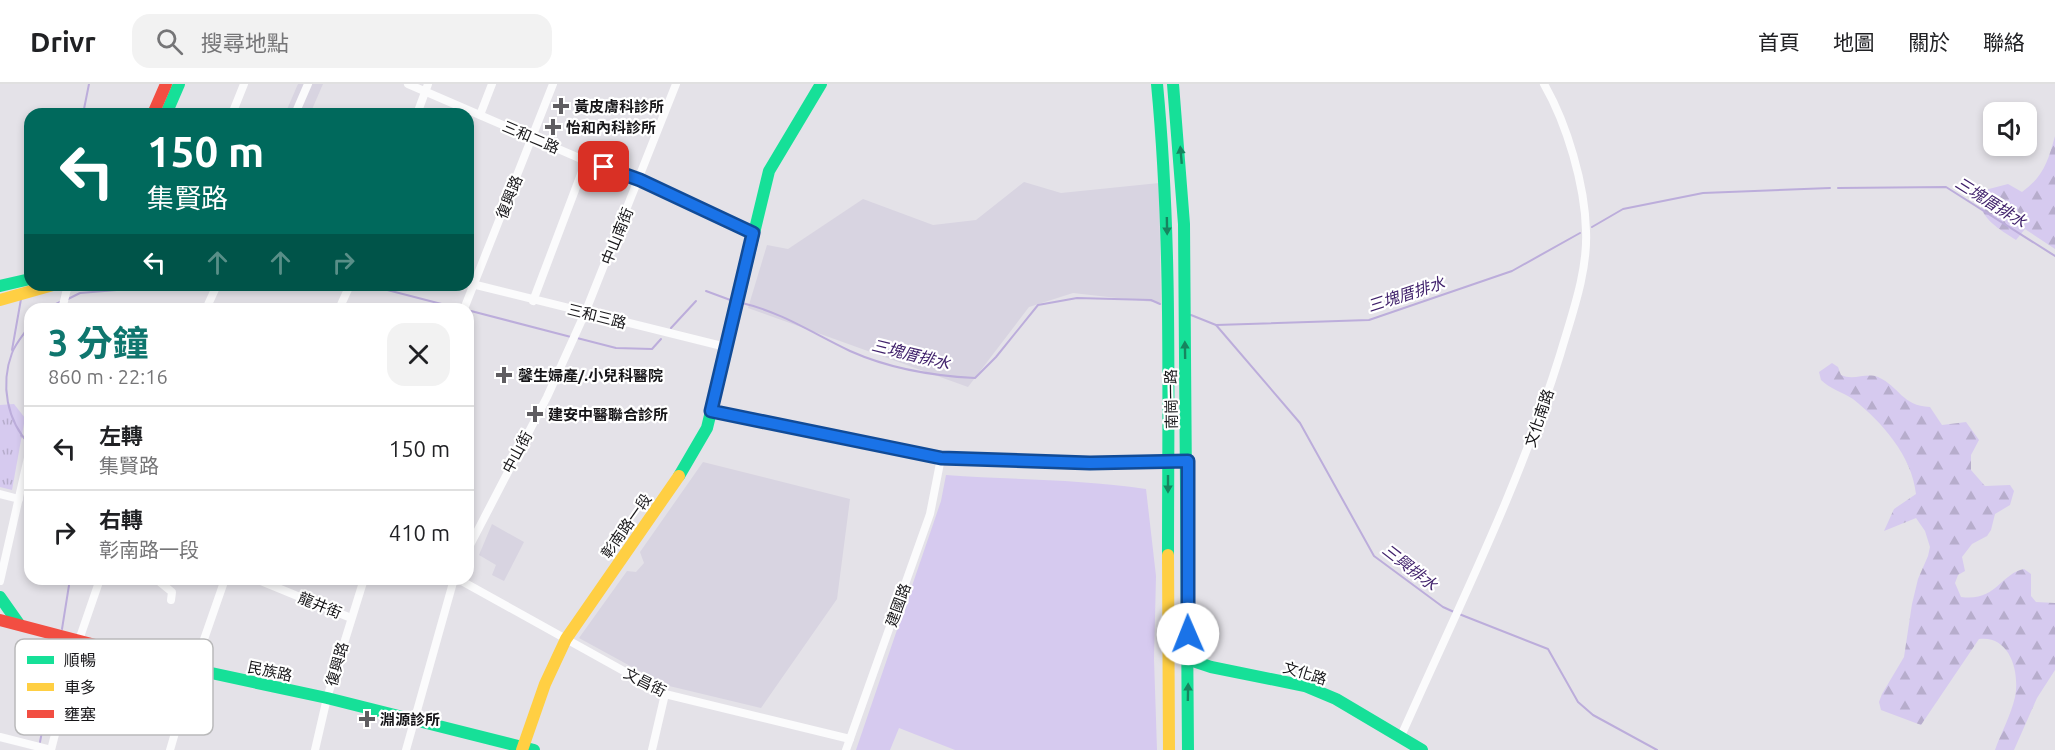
<!DOCTYPE html>
<html lang="zh-TW">
<meta charset="utf-8">
<style>
:root{--surface:#fff;--page:#f2f2f2;--text:#202124;--muted:#757577;--line:#e0e0e0;--accent:#0f766e}
body{margin:0;font-family:Ubuntu,"Noto Sans TC",sans-serif;background:var(--page);color:var(--text);height:100vh;display:flex;flex-direction:column;font-size:22px;white-space:nowrap}
*{box-sizing:border-box;margin:0}
p{font-size:20px;color:var(--muted)}
.icon{flex:none;width:33px;height:33px;fill:none;stroke:currentColor;stroke-width:2;stroke-linecap:round;stroke-linejoin:round}
.map{position:relative;flex:1;overflow:hidden}
.panel{position:absolute;left:24px;top:219px;width:450px;height:282px;display:flex;flex-direction:column;background:var(--surface);border-radius:18px;box-shadow:0 3px 9px #0003}
.panel>*{flex:none}
.top-card{position:absolute;left:24px;top:24px;width:450px;height:183px;border-radius:18px;box-shadow:0 3px 9px #0003;background:#00695c;color:#fff;overflow:hidden}
.fabs{position:absolute;left:1983px;top:18px;display:grid;gap:12px}
.fabs a{display:grid;place-items:center;width:54px;height:54px;border-radius:12px;background:var(--surface);box-shadow:0 3px 9px #0003;font-size:30px}
.pin{position:absolute;display:grid;place-items:center;width:51px;height:51px;color:#fff;margin:-26px;border-radius:12px;box-shadow:0 3px 9px #0006}
.me{position:absolute;width:66px;margin:-33px;rotate:359deg;stroke-linejoin:round;filter:drop-shadow(0 0 4px #0008)}
.turn{display:flex;align-items:center;gap:21px;height:126px;padding:0 24px;font-size:27px}
.turn .icon{width:78px;height:78px;stroke-width:2.5}
.turn b{display:block;font-size:42px;line-height:51px}
.lanes{display:flex;align-items:center;height:57px;padding:0 24px;background:#0003;justify-content:center;gap:30px;direction:ltr}
.lanes .off{opacity:.35}
.round{display:grid;place-items:center;flex:none;width:63px;height:63px;border-radius:18px;background:var(--page)}
.overview{display:flex;align-items:center;justify-content:space-between;height:102px;padding:0 24px}
h1{font-size:36px;font-weight:700;line-height:45px;color:var(--accent)}
ul{padding:0;list-style:none}
li{display:flex;align-items:center;gap:18px;height:84px;padding:0 24px;border-top:2px solid var(--line)}
li div{flex:1}
li b{display:block;font-size:22px}
li em{font-style:normal}
header{display:flex;align-items:center;gap:36px;box-sizing:border-box;height:84px;padding:0 30px;background:var(--surface);border-bottom:2px solid var(--line)}
header strong{font-size:28px}
nav{display:flex;gap:33px;margin-inline-start:auto;font-size:21px}
.search{width:420px;height:54px;background:var(--page);display:flex;align-items:center;gap:15px;box-sizing:border-box;padding:0 21px;border-radius:18px;color:var(--muted);font-size:22px}
.map>svg:first-child{display:block}
.built{fill:#d8d4e1}
.grass{fill:url(#grass-tufts)}
.forest{fill:url(#forest-firs)}
.pitch{fill:#d6caef}
.lines{fill:none;stroke-linecap:round;stroke-linejoin:round}
.stream{stroke:#bcaddb;stroke-width:2}
.street{stroke:#fbfbfc;stroke-width:8}
.fast{stroke:#16e098;stroke-width:12}
.slow{stroke:#ffcf43;stroke-width:12}
.jam{stroke:#f24e42;stroke-width:12}
.oneway{fill:#16855f}
.route-casing{stroke:#114b97;stroke-width:15}
.route{stroke:#1a73e8;stroke-width:10}
.poi-dot{fill:#5f5d61;stroke:#fff;stroke-width:2}
.labels{text-anchor:middle;dominant-baseline:central;stroke-width:4.5;stroke-linejoin:round;paint-order:stroke}
.poi-label{font-size:15px;font-weight:bold;fill:#171619;stroke:#fff;text-anchor:start}
.street-label{font-size:15px;fill:#171619;stroke:#fff}
.water-label{font-size:16px;font-style:italic;fill:#41226c;stroke:#fff}
.key{fill:#fff;stroke:#b9b9ba;stroke-width:1.5}
.key-label{font-size:16px;fill:#171619}
</style>
<header>
<strong>Drivr</strong>
<div class="search"><svg class="icon" aria-label="search" viewBox="0 0 24 24"><circle cx="10" cy="10" r="6"/><path d="M15 15l6 6"/></svg>搜尋地點</div>
<nav><a>首頁</a><a>地圖</a><a>關於</a><a>聯絡</a></nav>
</header>
<div class="map">
<svg width="2055" height="666" viewBox="0 0 2055 666">
<defs>
<pattern id="grass-tufts" width="24" height="20" patternUnits="userSpaceOnUse" patternTransform="scale(1.5)"><rect width="24" height="20" fill="#d6caef"/><path d="M3 7l-1-3M5 7V3M7 7l1-3M15 17l-1-3M17 17v-4M19 17l1-3" fill="none" stroke="#b7adcc"/></pattern>
<pattern id="forest-firs" width="22" height="20" patternUnits="userSpaceOnUse" patternTransform="scale(1.5)"><rect width="22" height="20" fill="#d6caef"/><path d="M5 1l3.5 6h-7zM16 11l3.5 6h-7z" fill="#b7adcc"/></pattern>
</defs>
<rect width="100%" height="100%" fill="#e4e2e8"/>
<g class="built">
<path d="M298 0H323L310 30H285Z"/>
<path d="M1024 98 1061 109 1159 99 1161 219 1073 209 1029 223 968 303 748 224 767 161 788 165 863 115 933 141 976 136Z"/>
<path d="M703 378 850 415 837 515 761 624 665 601 579 554 627 487 636 488 644 479 640 468Z"/>
<path d="M492 440 524 458 504 497 492 491 496 481 479 471Z"/>
</g>
<path class="grass" d="M14 320 25 334 12 406 0 403V321Z"/>
<g class="forest">
<path d="M2055 52V165L2025 145 2016 156C1999 145 1977 133 1980 111L1985 106 2008 100 2022 108C2044 92 2048 77 2055 52Z"/>
<path d="M1832 279 1838 283 1841 291C1854 297 1866 288 1878 293 1900 303 1902 322 1930 323L1942 341 1966 338 1979 356 1971 371V386L1985 402 2010 401 2014 407 2010 421 1995 430 1991 446 1987 452 1972 460 1962 473 1965 487 1958 491 1955 499 1961 513C1996 518 2000 490 2024 485L2031 490V512L2036 518 2055 519V586L2037 614 2014 666H1995C2001 649 2011 631 2015 613 2020 588 2010 551 1979 555L1921 641 1881 626 1879 618 1882 610 1904 573 1912 520 1918 495 1928 472 1930 463 1925 447 1916 434 1884 447 1894 425 1916 410C1912 372 1882 338 1853 315 1842 308 1830 305 1821 296L1819 288Z"/>
</g>
<path class="pitch" d="M946 391C1012 396 1080 395 1146 405L1156 492 1154 575 1157 666H955L899 644 890 666H856L941 417Z"/>
<g class="lines">
<g class="stream">
<path d="M83 30 89 0"/>
<path d="M1838 104 1946 103 2055 172"/>
<path d="M1592 143 1623 125 1703 109 1830 104"/>
<path d="M27 189 30 181"/>
<path d="M368 201 457 224"/>
<path d="M706 207 733 217"/>
<path d="M68 215 80 209 178 201"/>
<path d="M742 219C781 228 814 250 850 267 888 284 934 292 975 294L996 273 1038 221 1077 214 1151 216 1160 220"/>
<path d="M46 225 60 218"/>
<path d="M471 227 571 253"/>
<path d="M1191 231 1216 241 1369 236 1512 187 1580 149"/>
<path d="M30 241C24 250 15 260 12 269 0 301 7 337 30 361"/>
<path d="M1216 241 1300 339 1374 472 1443 523 1454 528"/>
<path d="M671 244 696 217"/>
<path d="M577 254 616 264 652 265 661 255"/>
<path d="M12 266 21 215"/>
<path d="M1459 530 1548 565 1578 618 1593 631 1657 666"/>
<path d="M62 545 70 495"/>
<path d="M40 658 59 559"/>
</g>
<g class="street">
<path d="M408 0 586 77 640 96 753 149"/>
<path d="M232 30 244 0"/>
<path d="M295 30 308 0"/>
<path d="M417 30 428 0"/>
<path d="M480 31 492 0"/>
<path d="M468 199 726 263"/>
<path d="M533 217 586 77"/>
<path d="M62 225 68 201"/>
<path d="M206 225 217 201"/>
<path d="M339 225 350 201"/>
<path d="M464 225 553 0"/>
<path d="M711 327 941 374 1047 378 1188 377"/>
<path d="M0 410 19 415"/>
<path d="M468 465 547 313 585 229 676 0"/>
<path d="M156 495 172 508 171 516"/>
<path d="M256 495 351 534"/>
<path d="M458 495 665 610 850 655"/>
<path d="M0 497 30 365"/>
<path d="M1401 652C1457 526 1519 403 1560 271 1571 233 1588 188 1586 147 1585 101 1567 40 1544 0"/>
<path d="M0 653 51 666"/>
<path d="M51 666 79 556 100 495"/>
<path d="M170 666 193 587 225 495"/>
<path d="M315 666 327 614 364 495"/>
<path d="M406 666 454 495"/>
<path d="M652 666 665 610"/>
<path d="M846 666 930 430 941 374"/>
</g>
<g class="fast">
<path d="M1157 0C1172 157 1168 314 1168 471"/>
<path d="M1173 0 1184 140 1188 666"/>
<path d="M166 30 179 0"/>
<path d="M0 202 30 195"/>
<path d="M679 392 707 344 769 87 821 0"/>
<path d="M0 513 19 540"/>
<path d="M1169 569 1211 583 1305 602 1336 615 1422 666"/>
<path d="M160 578 327 614 534 666"/>
</g>
<g class="slow">
<path d="M0 216 53 201"/>
<path d="M1168 471 1169 666"/>
<path d="M522 666 545 600 566 555 679 392"/>
</g>
<g class="jam">
<path d="M153 30 166 0"/>
<path d="M0 536 160 578"/>
</g>
</g>
<defs><path id="oneway-solid" d="M-6-.8H1V-3.2L6.5 0L1 3.2V.8H-6Z" transform="scale(1.5)"/></defs>
<g class="oneway">
<use href="#oneway-solid" transform="translate(1181 71) rotate(-95)"/>
<use href="#oneway-solid" transform="translate(1167 142) rotate(89)"/>
<use href="#oneway-solid" transform="translate(1185 266) rotate(-91)"/>
<use href="#oneway-solid" transform="translate(1168 400) rotate(90)"/>
<use href="#oneway-solid" transform="translate(1188 608) rotate(-89)"/>
</g>
<g class="lines">
<defs>
<path id="route" d="M604 83 640 96 753 149 711 327 941 374 1090 379 1188 377V550"/>
</defs>
<use href="#route" class="route-casing"/>
<use href="#route" class="route"/>
</g>
<g class="poi-dot">
<path d="M558 13h6v6h6v6h-6v6h-6v-6h-6v-6h6z"/>
<path d="M550 34h6v6h6v6h-6v6h-6v-6h-6v-6h6z"/>
<path d="M501 282h6v6h6v6h-6v6h-6v-6h-6v-6h6z"/>
<path d="M532 321h6v6h6v6h-6v6h-6v-6h-6v-6h6z"/>
<path d="M364 626h6v6h6v6h-6v6h-6v-6h-6v-6h6z"/>
</g>
<g class="labels">
<g class="poi-label">
<text x="574" y="22">黃皮膚科診所</text>
<text x="566" y="43">怡和內科診所</text>
<text x="518" y="291">馨生婦產/.小兒科醫院</text>
<text x="548" y="330">建安中醫聯合診所</text>
<text x="380" y="635">淵源診所</text>
</g>
<g class="street-label">
<text transform="translate(531 53) rotate(23)">三和二路</text>
<text transform="translate(509 113) rotate(-68)">復興路</text>
<text transform="translate(617 152) rotate(-68)">中山南街</text>
<text transform="translate(597 232) rotate(14)">三和三路</text>
<text transform="translate(1171 315) rotate(-91)">南崗一路</text>
<text transform="translate(1539 334) rotate(-71)">文化南路</text>
<text transform="translate(517 368) rotate(-62)">中山街</text>
<text transform="translate(626 442) rotate(-55)">彰南路一段</text>
<text transform="translate(320 521) rotate(22)">龍井街</text>
<text transform="translate(898 521) rotate(-70)">建國路</text>
<text transform="translate(337 580) rotate(-74)">復興路</text>
<text transform="translate(270 587) rotate(12)">民族路</text>
<text transform="translate(1305 589) rotate(17)">文化路</text>
<text transform="translate(645 598) rotate(27)">文昌街</text>
</g>
<g class="water-label">
<text transform="translate(1991 118) rotate(32)">三塊厝排水</text>
<text transform="translate(1406 210) rotate(-18)">三塊厝排水</text>
<text transform="translate(911 270) rotate(14)">三塊厝排水</text>
<text transform="translate(1410 483) rotate(38)">三興排水</text>
</g>
</g>
<rect x="15" y="555" width="198" height="96" rx="9" class="key"/>
<rect x="27" y="572" width="27" height="8" fill="#16e098"/>
<rect x="27" y="599" width="27" height="8" fill="#ffcf43"/>
<rect x="27" y="626" width="27" height="8" fill="#f24e42"/>
<g class="key-label">
<text x="64" y="582">順暢</text>
<text x="64" y="609">車多</text>
<text x="64" y="636">壅塞</text>
</g>
</svg>
<div class="fabs">
<a><svg class="icon" aria-label="sound" viewBox="0 0 24 24"><path d="M4 9h4l5-4v14l-5-4H4zM17 9q2 3 0 6"/></svg></a>
</div>
<div class="pin" style="left:604px;top:83px;background:#d93025"><svg class="icon" aria-label="arrive" viewBox="0 0 24 24"><path d="M6 21V4h12l-3 4 3 4H6"/></svg></div>
<svg class="me" style="left:1188px;top:550px" viewBox="-20 -20 40 40"><circle r="19" fill="#fff"/><path d="M0-13L10 11 0 6-10 11z" fill="#1a73e8"/></svg>
<div class="top-card">
<div class="turn"><svg class="icon" aria-label="left" viewBox="0 0 24 24"><path d="M17 20v-9H6M10 6l-5 5 5 5"/></svg><div><b>150 m</b>集賢路</div></div>
<div class="lanes"><svg class="icon" aria-label="left" viewBox="0 0 24 24"><path d="M17 20v-9H6M10 6l-5 5 5 5"/></svg><svg class="icon off" aria-label="ahead" viewBox="0 0 24 24"><path d="M12 20V5M6 11l6-6 6 6"/></svg><svg class="icon off" aria-label="ahead" viewBox="0 0 24 24"><path d="M12 20V5M6 11l6-6 6 6"/></svg><svg class="icon off" aria-label="right" viewBox="0 0 24 24"><path d="M7 20v-9h11M14 6l5 5-5 5"/></svg></div>
</div>
<section class="panel">
<div class="overview"><div><h1>3 分鐘</h1><p>860 m · 22:16</p></div><a class="round"><svg class="icon" aria-label="close" viewBox="0 0 24 24"><path d="M6 6l12 12M18 6L6 18"/></svg></a></div>
<ul>
<li><svg class="icon" aria-label="left" viewBox="0 0 24 24"><path d="M17 20v-9H6M10 6l-5 5 5 5"/></svg><div><b>左轉</b><p>集賢路</p></div><em>150 m</em></li>
<li><svg class="icon" aria-label="right" viewBox="0 0 24 24"><path d="M7 20v-9h11M14 6l5 5-5 5"/></svg><div><b>右轉</b><p>彰南路一段</p></div><em>410 m</em></li>
</ul>
</section>
</div>
